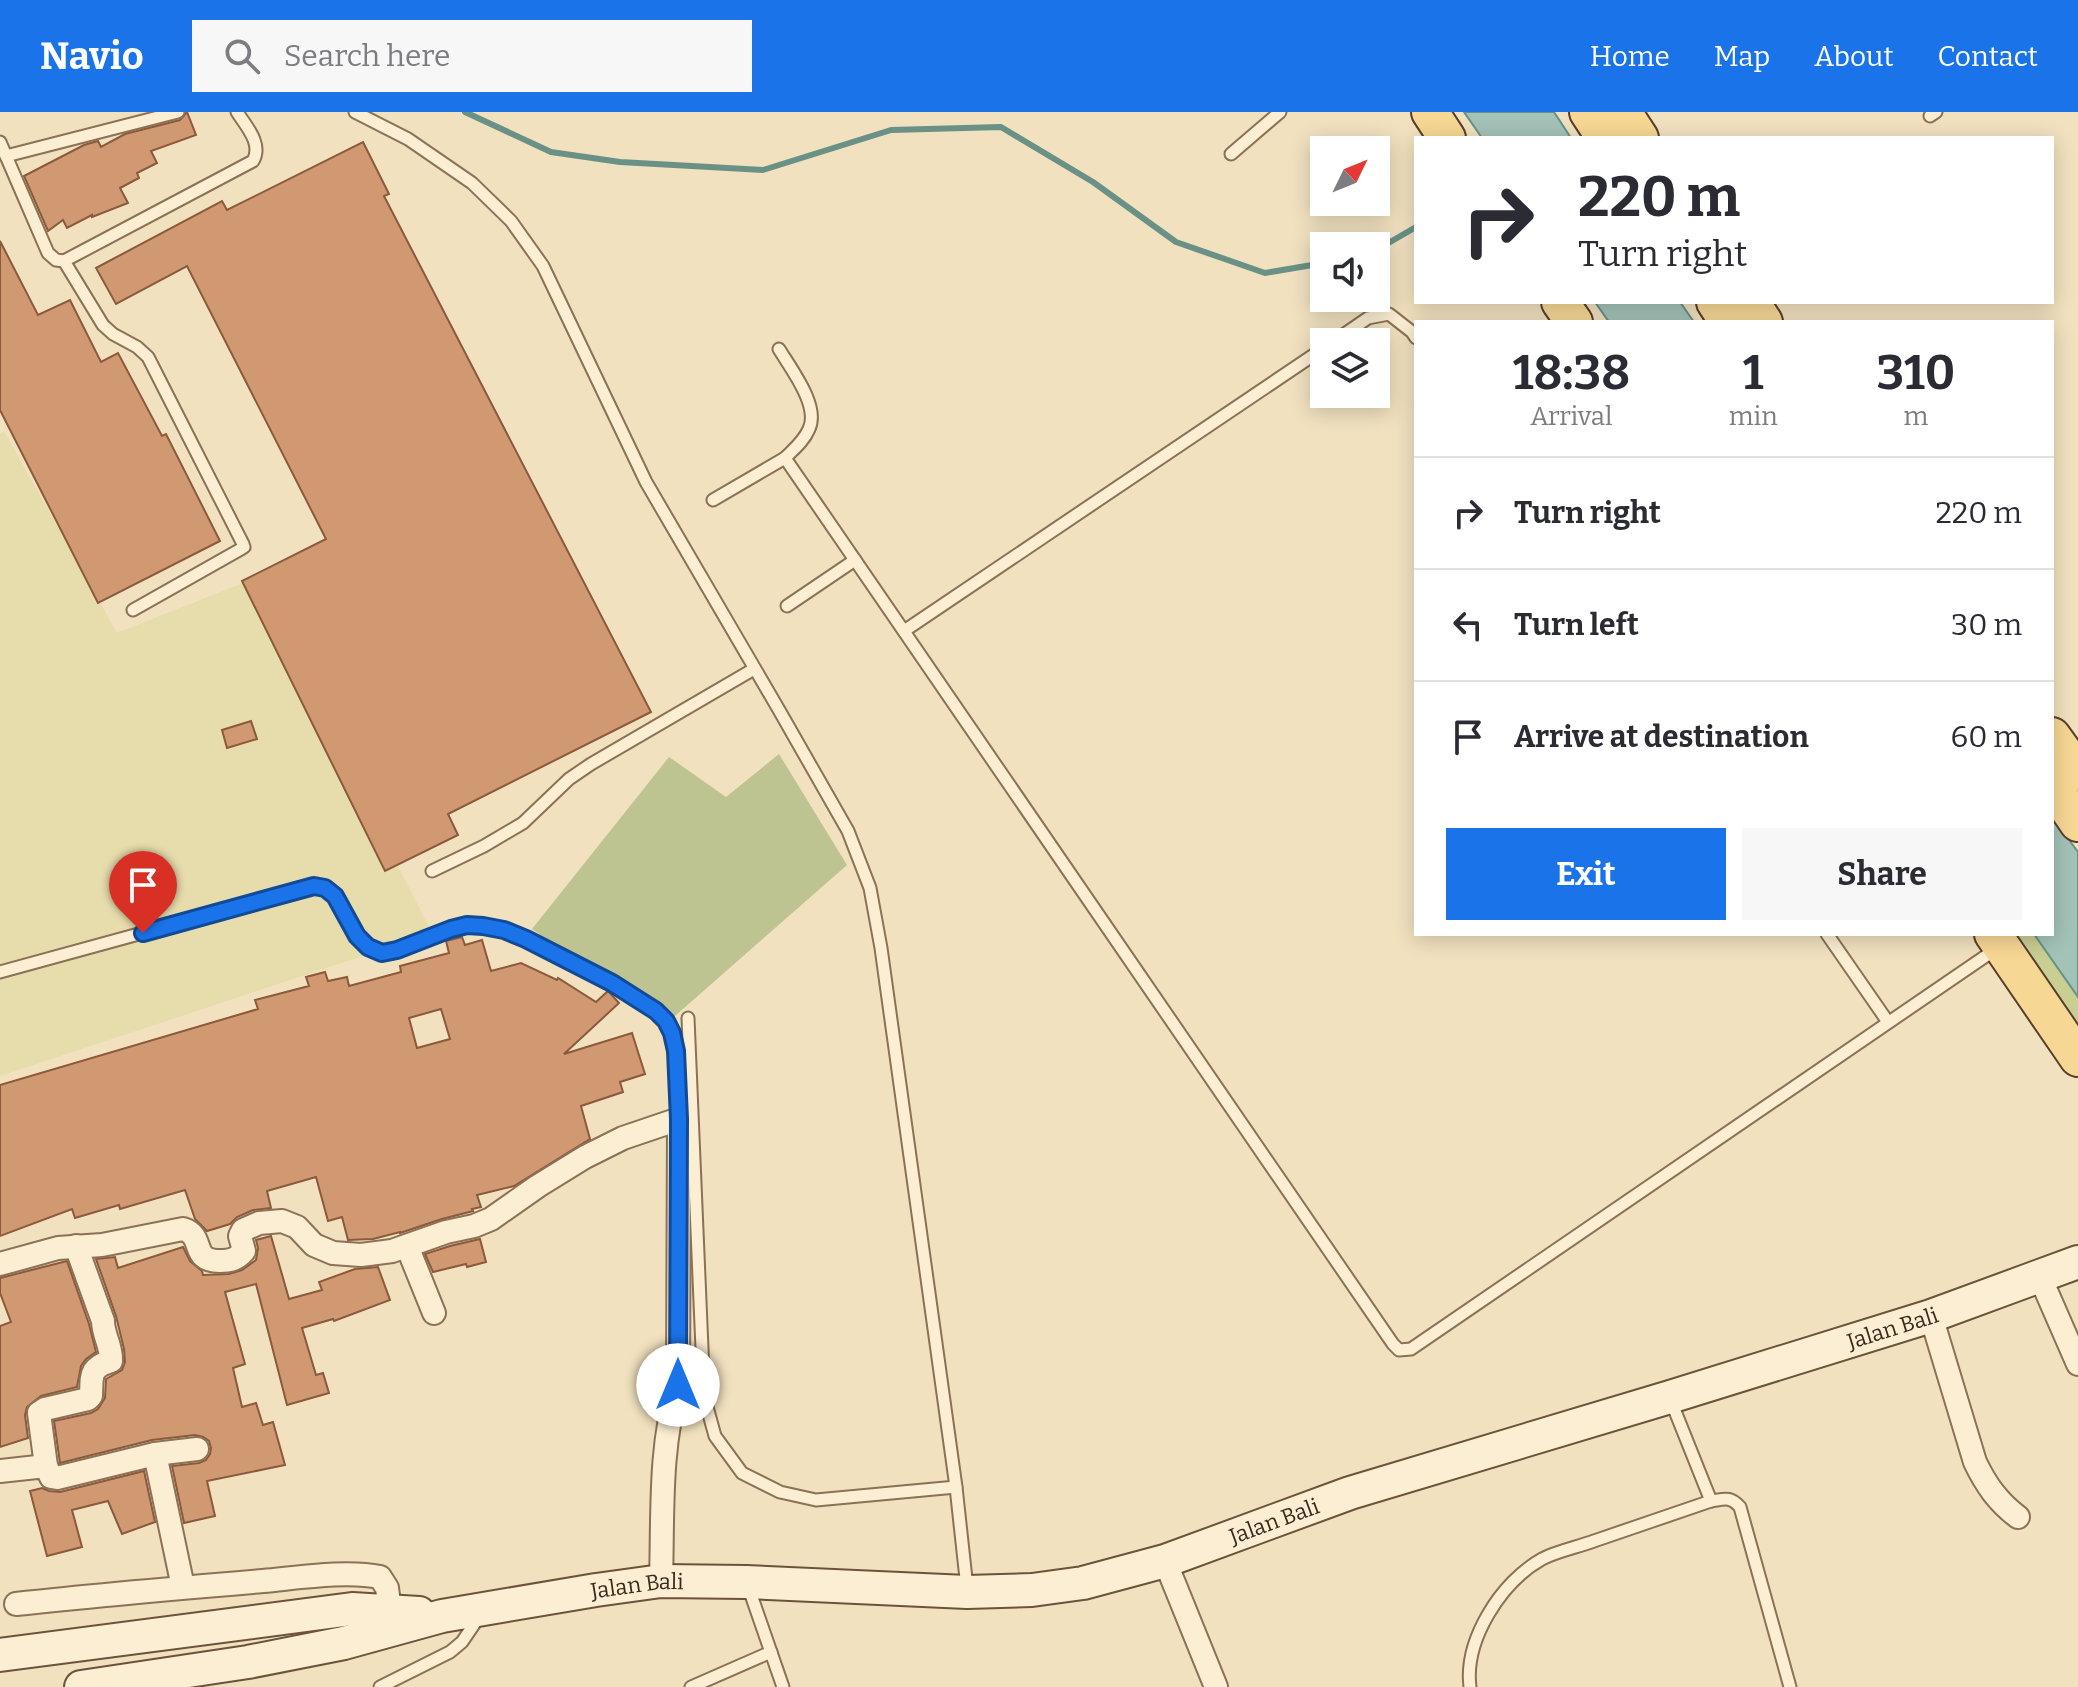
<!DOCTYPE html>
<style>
:root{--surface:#fff;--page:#f7f7f7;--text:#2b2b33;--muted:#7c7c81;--line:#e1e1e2;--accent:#1a73e8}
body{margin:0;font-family:Bitter,serif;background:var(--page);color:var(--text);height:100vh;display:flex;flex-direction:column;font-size:30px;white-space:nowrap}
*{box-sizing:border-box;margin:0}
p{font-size:26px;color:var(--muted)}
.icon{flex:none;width:44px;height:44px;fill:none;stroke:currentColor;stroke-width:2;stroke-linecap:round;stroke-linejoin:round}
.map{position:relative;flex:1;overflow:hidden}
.panel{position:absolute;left:1414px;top:208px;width:640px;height:616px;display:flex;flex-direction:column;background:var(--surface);border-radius:0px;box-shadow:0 4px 20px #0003}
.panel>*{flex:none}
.banner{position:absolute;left:1414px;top:24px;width:640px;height:168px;border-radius:0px;box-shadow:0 4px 20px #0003;background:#fff;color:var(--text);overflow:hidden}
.needle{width:52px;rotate:47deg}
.buttons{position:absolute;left:1310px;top:24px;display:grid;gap:16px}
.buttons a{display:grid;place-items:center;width:80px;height:80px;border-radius:0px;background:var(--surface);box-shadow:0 4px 20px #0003;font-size:40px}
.pin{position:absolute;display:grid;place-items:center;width:68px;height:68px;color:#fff;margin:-82px -34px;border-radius:50% 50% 50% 0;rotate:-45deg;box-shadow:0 0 8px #0007}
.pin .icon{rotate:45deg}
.me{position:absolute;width:88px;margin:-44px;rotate:0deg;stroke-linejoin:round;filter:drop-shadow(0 0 6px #0008)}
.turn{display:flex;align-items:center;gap:28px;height:168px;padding:0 32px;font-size:36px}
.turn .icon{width:104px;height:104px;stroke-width:2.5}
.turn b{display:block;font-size:56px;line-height:68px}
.eta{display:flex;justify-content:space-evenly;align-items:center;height:136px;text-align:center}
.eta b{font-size:48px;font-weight:700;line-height:56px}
.cta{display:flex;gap:16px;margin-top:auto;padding:16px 32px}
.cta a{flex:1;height:92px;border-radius:0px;background:var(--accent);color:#fff;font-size:32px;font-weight:700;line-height:92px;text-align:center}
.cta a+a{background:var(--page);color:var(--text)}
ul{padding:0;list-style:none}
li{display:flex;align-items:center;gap:24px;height:112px;padding:0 32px;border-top:2px solid var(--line)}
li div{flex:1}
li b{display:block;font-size:30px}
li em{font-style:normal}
header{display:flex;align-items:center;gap:48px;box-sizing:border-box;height:112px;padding:0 40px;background:var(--accent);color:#fff}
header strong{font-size:38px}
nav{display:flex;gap:44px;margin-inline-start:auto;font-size:28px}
.search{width:560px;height:72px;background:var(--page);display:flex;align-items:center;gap:20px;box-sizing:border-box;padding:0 28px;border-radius:0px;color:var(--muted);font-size:30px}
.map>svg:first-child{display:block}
.farmland{fill:#e7dcac}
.green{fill:#c9cf93}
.cemetery{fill:#bec392}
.water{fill:#a3c2b8;stroke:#699186;stroke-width:2}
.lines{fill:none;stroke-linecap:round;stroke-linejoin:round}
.stream{stroke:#699186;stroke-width:6}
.building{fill:#d19972;stroke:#8b593b;stroke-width:2;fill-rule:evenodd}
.lane-casing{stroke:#8b7156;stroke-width:15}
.street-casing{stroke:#8b7156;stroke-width:26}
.secondary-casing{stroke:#6c523a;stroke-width:36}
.primary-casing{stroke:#583f2b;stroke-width:40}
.lane{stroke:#fbeed3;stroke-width:11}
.street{stroke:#fbeed3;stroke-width:22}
.secondary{stroke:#fbeed3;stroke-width:32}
.primary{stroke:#f7d794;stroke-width:36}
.route-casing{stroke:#114b97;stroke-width:20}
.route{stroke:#1a73e8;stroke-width:14}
.labels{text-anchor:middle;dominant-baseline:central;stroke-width:6;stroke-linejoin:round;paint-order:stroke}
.street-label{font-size:22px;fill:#392a1c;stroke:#f8ebcf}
</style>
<header>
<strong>Navio</strong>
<div class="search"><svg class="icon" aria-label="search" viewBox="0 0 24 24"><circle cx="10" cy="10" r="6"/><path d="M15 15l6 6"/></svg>Search here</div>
<nav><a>Home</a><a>Map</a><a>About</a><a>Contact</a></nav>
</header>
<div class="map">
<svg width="2078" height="1575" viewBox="0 0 2078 1575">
<rect width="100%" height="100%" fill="#f1e1bf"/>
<path class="farmland" d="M4 319 117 521 253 467 432 821 0 964V322Z"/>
<path class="green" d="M1993 822H2034L2078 885V946Z"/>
<path class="cemetery" d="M779 642 847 753 667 911 532 817 669 645 726 685Z"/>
<g class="water">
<path d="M1464 0H1554L1571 26H1482Z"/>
<path d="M1595 190H1680L1694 210H1609Z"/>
<path d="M2052 705 2078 740V885L2034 822H2052Z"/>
</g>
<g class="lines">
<g class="stream">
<path d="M465 0 551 40 620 50 763 58 891 18 1001 15 1093 70 1176 130 1265 161 1324 151"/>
<path d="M1376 135 1385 133 1416 115"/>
</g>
</g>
<g class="building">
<path d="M187 0 196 23 151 39 157 51 137 61 139 66 120 76 128 91 92 105V103L67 116 63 108 48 119 24 64 84 33 98 29 101 35 125 22 180 8Z"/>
<path d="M363 30 389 82 384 84 651 600 448 702 458 723 385 759 242 469 326 427 187 154 116 192 96 156 222 89 227 98Z"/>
<path d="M0 129 38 203 70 188 101 250 118 241 162 324 166 322 220 429 98 491 0 298Z"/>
<path d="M251 609 257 627 227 636 222 618Z"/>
<path d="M462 825 465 833 482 828 491 859 521 851 557 868 558 866 596 890 608 879 619 891 564 942 632 921 645 962 620 970 623 980 581 994 590 1027 514 1074 477 1083 481 1095 472 1097 473 1099 442 1107 400 1121V1120L373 1127 348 1128 342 1105 328 1109 316 1065 267 1079 271 1096 253 1098 237 1105 230 1112 207 1119 195 1107 185 1078 120 1097 119 1093 75 1106 72 1097 0 1124V973L258 897 255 888 309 874 306 865 325 860 328 869 347 865 349 874 401 860 400 854 449 841 446 829ZM441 897 450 927 417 936 409 906Z"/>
<path d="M271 1124 289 1187 322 1178 319 1170 355 1157 378 1155 390 1188 334 1209 333 1207 302 1216 316 1263 323 1261 329 1281 287 1293 256 1172 225 1180 245 1252 233 1256 242 1295 256 1291 263 1313 273 1310 285 1353 207 1369 215 1404 184 1411 172 1354 199 1351 206 1348 210 1342 211 1336 209 1329 203 1325 195 1323 152 1328 60 1351 54 1309 91 1301 98 1297 105 1286 106 1267 122 1258 125 1250 124 1237 116 1204 96 1147 115 1145 118 1156 183 1135 190 1149 202 1159 203 1163 229 1162 242 1158 256 1148 258 1136 256 1128Z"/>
<path d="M480 1127 486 1150 467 1155 466 1152 433 1160 425 1142 450 1134Z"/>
<path d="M67 1149 89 1212 96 1240 86 1247 81 1254 77 1275 41 1284 27 1295 25 1303 28 1326 0 1335V1214L11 1210 0 1181V1166Z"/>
<path d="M144 1359 155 1410 122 1422 108 1389 72 1398 82 1435 47 1444 30 1379 42 1376 49 1379 60 1380Z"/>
</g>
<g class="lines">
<defs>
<g id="lane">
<path d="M355 0 408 27 472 71 511 109 543 154 646 370 779 598 848 719 870 776 881 836 956 1375"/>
<path d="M1930 4 1936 0"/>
<path d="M0 30 48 141 56 148 64 149 103 213 113 222 137 235 148 245 243 432 244 435 241 437 133 498"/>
<path d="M1231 42 1280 0"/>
<path d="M6 44 178 0"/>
<path d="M64 149 253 49C263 32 246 14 237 0"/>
<path d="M1333 230 1368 206 1389 202 1412 220 1416 226"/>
<path d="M779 237C791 257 820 294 809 317 804 329 794 337 785 346L1393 1232 1399 1238 1411 1237 1996 837"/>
<path d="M713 388 785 346"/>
<path d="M787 494 855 448"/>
<path d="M904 519 1324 236"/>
<path d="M432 759 484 734 523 711 569 667 591 652 754 557"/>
<path d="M1827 822 1888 910"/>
<path d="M0 860 314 774C315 775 324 776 326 777 334 781 336 788 340 796 349 812 360 836 380 840 400 844 442 816 467 813 479 812 492 815 503 818 532 827 652 888 667 911 682 934 678 980 679 1007"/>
<path d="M688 906 704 1284 715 1324 742 1361 780 1380 816 1388 956 1375 967 1476"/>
<path d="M1671 1289 1711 1389"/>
<path d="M748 1474 783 1575"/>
<path d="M380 1575 450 1540 462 1530 479 1505"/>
<path d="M691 1575 771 1540"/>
<path d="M1470 1575C1464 1528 1501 1470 1542 1447 1557 1439 1578 1435 1594 1429 1633 1416 1672 1402 1711 1389 1725 1387 1730 1384 1740 1395L1790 1575"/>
</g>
<g id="street">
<path d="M407 1134 434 1201"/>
<path d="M0 1152 58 1136 102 1133 183 1117C206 1124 189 1149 220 1149 231 1149 237 1147 244 1139L240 1124 243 1118 259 1111 282 1109 297 1115 314 1133 333 1141 361 1143 392 1139 446 1120 474 1114 491 1107 538 1074 585 1045 623 1026 679 1007 678 1273C659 1336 663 1404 661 1469"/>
<path d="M2040 1165 2078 1252"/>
<path d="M1931 1204 1975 1350C1986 1373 1998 1390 2018 1405"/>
<path d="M155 1342 183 1475"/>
<path d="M46 1354 39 1301 45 1297 88 1287 91 1284C92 1263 89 1256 111 1249 112 1235 103 1223 103 1209L76 1134"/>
<path d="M0 1359 46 1354 51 1365 57 1366 155 1342 197 1337"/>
<path d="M1165 1449 1216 1575"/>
<path d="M16 1492C98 1483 180 1476 263 1469 297 1466 346 1458 380 1465L387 1476 390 1499"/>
</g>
<g id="secondary">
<path d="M0 1543 352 1497 419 1501"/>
<path id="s1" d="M81 1575 248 1550 344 1531 442 1504 596 1478 661 1469 746 1470 967 1480 1032 1478 1083 1471 1165 1449 1350 1381 1670 1285 1931 1204 2078 1150"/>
</g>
<g id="primary">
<path d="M1430 0 1447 26"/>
<path d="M1588 0 1605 26"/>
<path d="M1623 0 1640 26"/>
<path d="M1560 190 1574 210"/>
<path d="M1715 190 1728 210"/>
<path d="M1751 190 1764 210"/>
<path d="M2052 624 2078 660"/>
<path d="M2052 673 2078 711"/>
<path d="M1993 822 2078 946"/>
</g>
</defs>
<use href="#lane" class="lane-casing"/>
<use href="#street" class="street-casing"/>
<use href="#secondary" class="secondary-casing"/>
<use href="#primary" class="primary-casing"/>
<use href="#lane" class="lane"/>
<use href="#street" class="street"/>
<use href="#secondary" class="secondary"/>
<use href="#primary" class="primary"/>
</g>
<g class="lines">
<defs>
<path id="route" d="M143 821 314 774 325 776 335 784 357 824 368 835 382 841 397 838 451 817 467 813 483 814 504 818 526 827 612 871 656 899 666 909 672 921 676 939 679 1007 678 1273"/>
</defs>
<use href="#route" class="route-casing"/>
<use href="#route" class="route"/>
</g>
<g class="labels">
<g class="street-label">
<text stroke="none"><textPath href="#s1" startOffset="1862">Jalan Bali</textPath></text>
<text stroke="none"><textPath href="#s1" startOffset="1214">Jalan Bali</textPath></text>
<text stroke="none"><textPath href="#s1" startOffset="566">Jalan Bali</textPath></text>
</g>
</g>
</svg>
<div class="buttons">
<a><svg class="needle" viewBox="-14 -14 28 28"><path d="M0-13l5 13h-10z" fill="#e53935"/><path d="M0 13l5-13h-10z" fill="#7c7c81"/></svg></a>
<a><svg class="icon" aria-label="sound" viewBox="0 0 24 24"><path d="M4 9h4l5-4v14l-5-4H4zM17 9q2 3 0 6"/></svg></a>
<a><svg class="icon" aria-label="layers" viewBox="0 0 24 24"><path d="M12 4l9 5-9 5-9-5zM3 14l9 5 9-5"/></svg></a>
</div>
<div class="pin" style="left:143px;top:821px;background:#d93025"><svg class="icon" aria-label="arrive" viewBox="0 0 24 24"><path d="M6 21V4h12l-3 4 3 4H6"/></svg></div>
<svg class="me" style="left:678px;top:1273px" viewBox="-20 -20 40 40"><circle r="19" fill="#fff"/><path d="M0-13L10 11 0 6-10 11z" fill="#1a73e8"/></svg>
<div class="banner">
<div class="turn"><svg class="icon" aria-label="right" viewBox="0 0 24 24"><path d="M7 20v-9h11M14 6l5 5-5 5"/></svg><div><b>220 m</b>Turn right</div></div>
</div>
<section class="panel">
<div class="eta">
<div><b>18:38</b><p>Arrival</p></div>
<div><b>1</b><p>min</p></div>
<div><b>310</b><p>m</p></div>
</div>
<ul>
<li><svg class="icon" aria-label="right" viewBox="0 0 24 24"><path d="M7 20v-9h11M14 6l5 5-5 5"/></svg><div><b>Turn right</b></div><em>220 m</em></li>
<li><svg class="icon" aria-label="left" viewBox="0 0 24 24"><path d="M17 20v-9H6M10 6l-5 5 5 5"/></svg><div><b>Turn left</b></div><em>30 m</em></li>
<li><svg class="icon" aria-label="arrive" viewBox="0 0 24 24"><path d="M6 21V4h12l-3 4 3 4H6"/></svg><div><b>Arrive at destination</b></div><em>60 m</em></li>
</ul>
<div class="cta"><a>Exit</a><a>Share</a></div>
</section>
</div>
